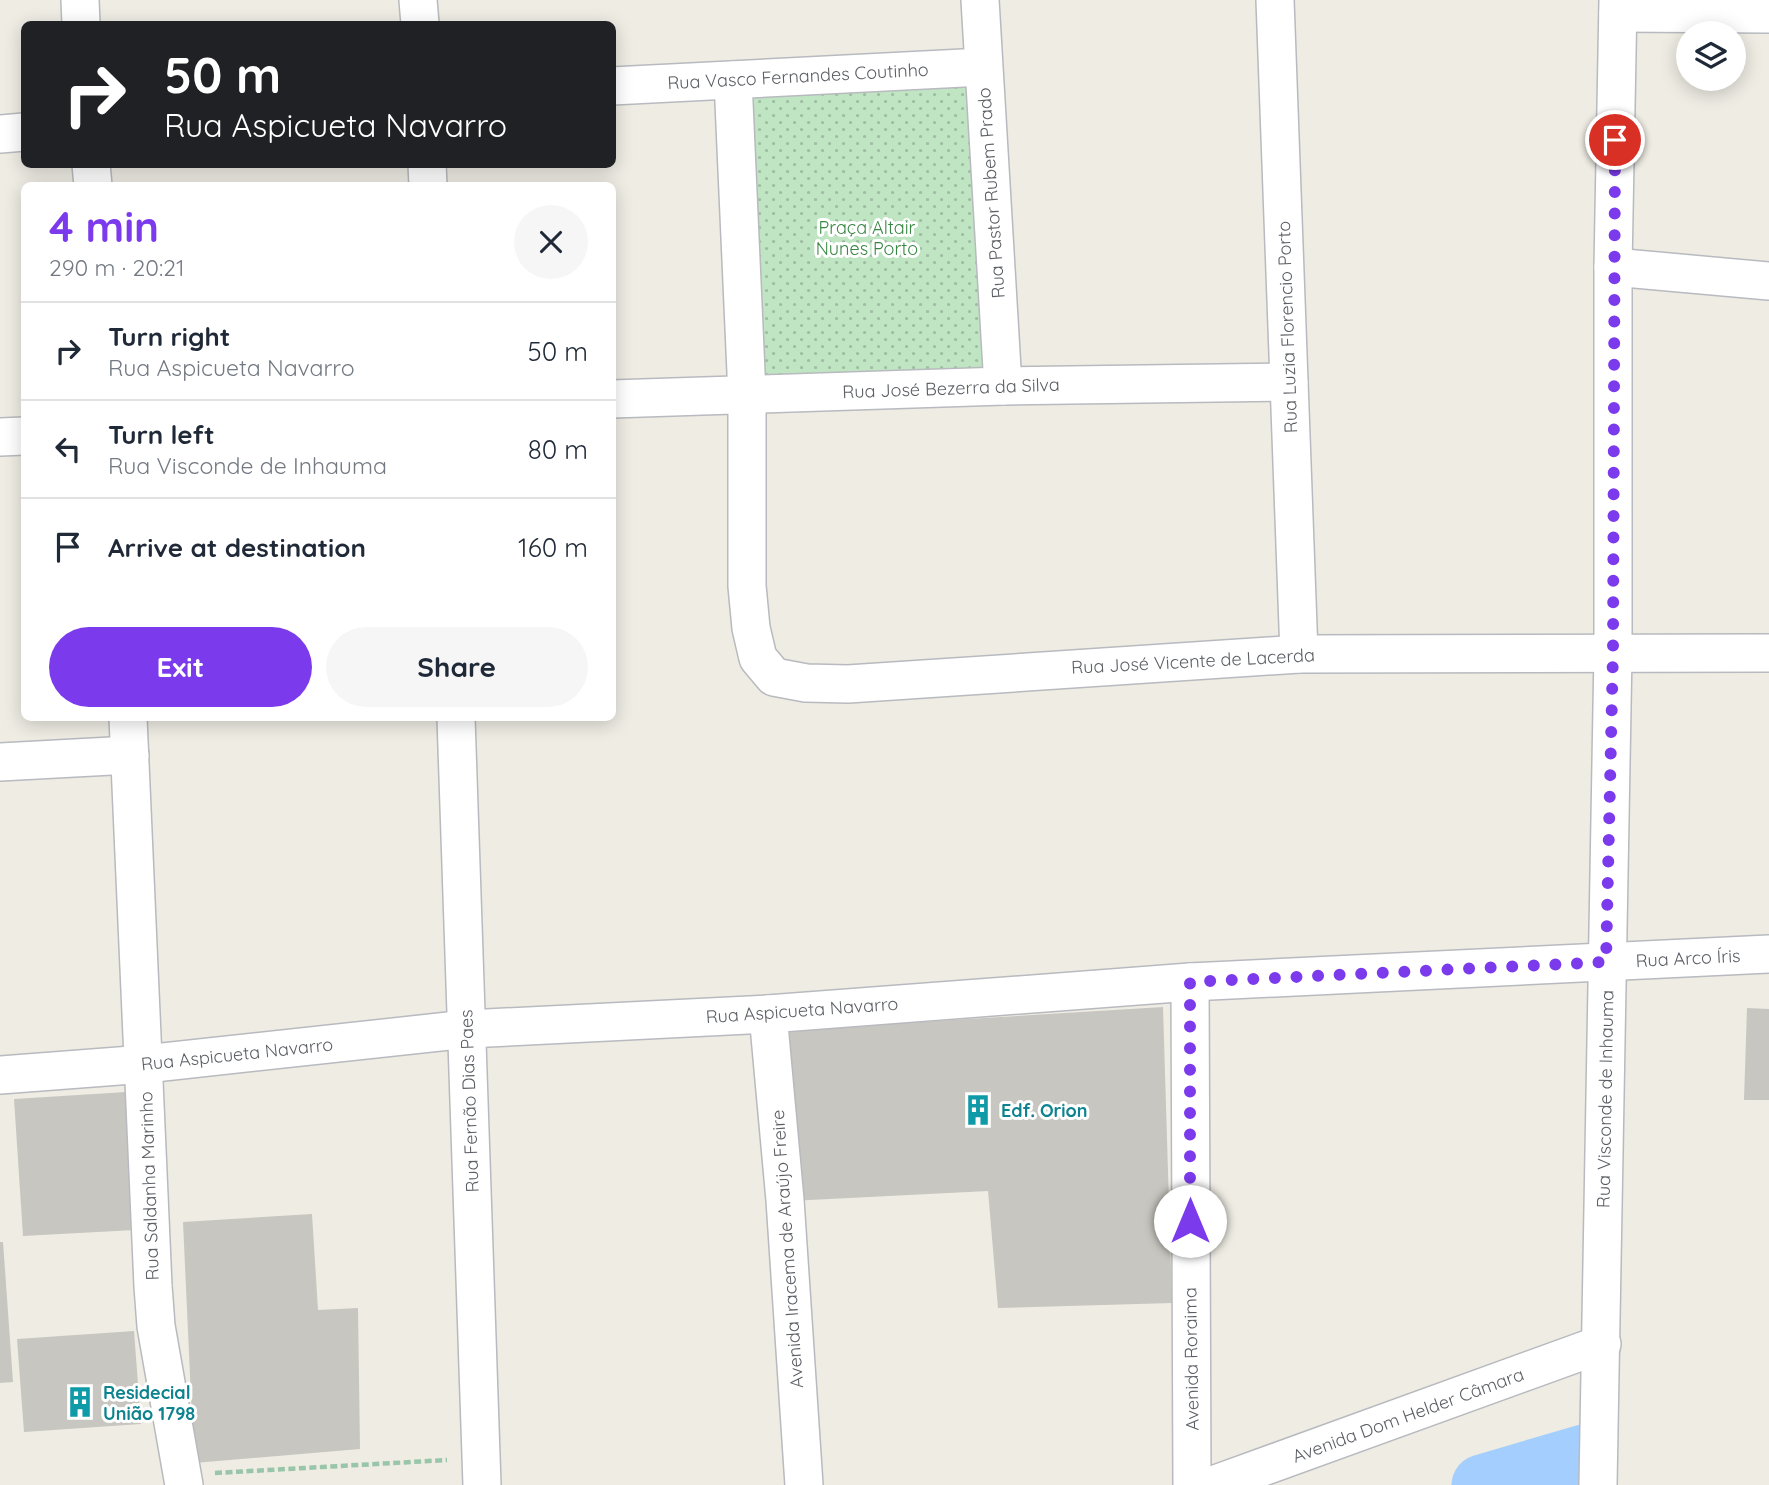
<!DOCTYPE html>
<meta charset="utf-8">
<style>
:root{--surface:#fff;--page:#f6f6f7;--text:#1f2937;--muted:#747a83;--line:#e0e1e3;--accent:#7c3aed}
body{margin:0;font-family:Quicksand,sans-serif;background:var(--page);color:var(--text);height:100vh;display:flex;flex-direction:column;font-size:26px;white-space:nowrap}
*{box-sizing:border-box;margin:0}
p{font-size:23px;color:var(--muted)}
.icon{flex:none;width:38px;height:38px;fill:none;stroke:currentColor;stroke-width:2;stroke-linecap:round;stroke-linejoin:round}
.map{position:relative;flex:1;overflow:hidden}
.details{position:absolute;left:21px;top:182px;width:595px;height:539px;display:flex;flex-direction:column;background:var(--surface);border-radius:10px;box-shadow:0 4px 18px #0003}
.details>*{flex:none}
.guide{position:absolute;left:21px;top:21px;width:595px;height:147px;border-radius:10px;box-shadow:0 4px 18px #0003;background:#202124;color:#fff;overflow:hidden}
.tools{position:absolute;left:1676px;top:21px;display:grid;gap:14px}
.tools a{display:grid;place-items:center;width:70px;height:70px;border-radius:50%;background:var(--surface);box-shadow:0 4px 18px #0003;font-size:35px}
.pin{position:absolute;display:grid;place-items:center;width:60px;height:60px;color:#fff;margin:-30px;border:4px solid #fff;border-radius:50%;box-shadow:0 2px 7px #0007}
.me{position:absolute;width:77px;margin:-38px;rotate:0deg;stroke-linejoin:round;filter:drop-shadow(0 0 5px #0008)}
.turn{display:flex;align-items:center;gap:24px;height:147px;padding:0 28px;font-size:32px}
.turn .icon{width:91px;height:91px;stroke-width:2.5}
.turn b{display:block;font-size:49px;line-height:60px}
.round{display:grid;place-items:center;flex:none;width:74px;height:74px;border-radius:37px;background:var(--page)}
.headline{display:flex;align-items:center;justify-content:space-between;height:119px;padding:0 28px}
h1{font-size:42px;font-weight:700;line-height:52px;color:var(--accent)}
.cta{display:flex;gap:14px;margin-top:auto;padding:14px 28px}
.cta a{flex:1;height:80px;border-radius:42px;background:var(--accent);color:#fff;font-size:28px;font-weight:700;line-height:80px;text-align:center}
.cta a+a{background:var(--page);color:var(--text)}
ul{padding:0;list-style:none}
li{display:flex;align-items:center;gap:21px;height:98px;padding:0 28px;border-top:2px solid var(--line)}
li div{flex:1}
li b{display:block;font-size:26px}
li em{font-style:normal}
.map>svg:first-child{display:block}
.park{fill:url(#park-dots)}
.lines{fill:none;stroke-linecap:round;stroke-linejoin:round}
.river{stroke:#a4cefd;stroke-width:61}
.building{fill:#c8c6c0}
.minor-casing{stroke:#b8babf;stroke-width:40}
.path{stroke:#99c5aa;stroke-width:4.5;stroke-dasharray:7 3.5;stroke-linecap:butt}
.minor{stroke:#fff;stroke-width:37}
.route{stroke:#7c3aed;stroke-width:12;stroke-dasharray:0 21.6}
.labels{text-anchor:middle;dominant-baseline:central;stroke-width:6;stroke-linejoin:round;paint-order:stroke}
.street-label{font-size:18px;fill:#5b5e64;stroke:#fff}
.park-label{font-size:18px;fill:#378642;stroke:#fff}
.culture-label{font-size:18px;font-weight:bold;fill:#0d838f;stroke:#fff;text-anchor:start}
</style>
<div class="map">
<svg width="1769" height="1485" viewBox="0 0 1769 1485">
<defs>
<pattern id="park-dots" width="8" height="8" patternUnits="userSpaceOnUse" patternTransform="scale(1.75)"><rect width="8" height="8" fill="#c0e5c3"/><path d="M2 2h.1M6 6h.1" fill="none" stroke="#9fbda2" stroke-width="1.8" stroke-linecap="round"/></pattern>
</defs>
<rect width="100%" height="100%" fill="#eeece3"/>
<path class="park" d="M983 67 1003 386 747 395 733 80Z"/>
<g class="lines">
<path class="river" d="M1482 1485 1584 1455"/>
</g>
<g class="building">
<path d="M1163 1007 1172 1303 998 1308 988 1191 790 1201V1030Z"/>
<path d="M1747 1008 1769 1009V1100H1744Z"/>
<path d="M126 1092 135 1230 23 1236 14 1099Z"/>
<path d="M312 1214 318 1310 358 1308 360 1449 194 1463 183 1222Z"/>
<path d="M0 1242H3L13 1382 0 1383Z"/>
<path d="M134 1331 141 1424 24 1432 17 1339Z"/>
</g>
<g class="lines">
<defs>
<g id="minor">
<path d="M80 0 81 24"/>
<path d="M418 0 420 24"/>
<path d="M980 0 1003 386"/>
<path d="M1275 0 1299 654"/>
<path d="M1618 13 1769 14"/>
<path d="M733 80 747 395V586L751 628 758 658 774 677 806 683 848 684 1299 654 1769 653"/>
<path d="M612 86 983 67"/>
<path d="M0 134 24 132"/>
<path d="M91 164 93 186"/>
<path d="M427 164 428 186"/>
<path d="M1613 267 1769 281"/>
<path d="M612 399 1003 386 1289 382"/>
<path d="M0 437 24 436"/>
<path d="M128 718 153 1286 156 1326 184 1485"/>
<path d="M456 718 482 1485"/>
<path d="M0 762 130 755"/>
<path d="M1190 982 1192 1485"/>
<path d="M768 1014 785 1200 804 1485"/>
<path d="M0 1075 145 1064 467 1029 768 1014 1190 982 1769 954"/>
<path d="M1213 1485 1602 1344"/>
<path d="M1598 1485 1613 652V267L1618 0"/>
</g>
</defs>
<use href="#minor" class="minor-casing"/>
<path class="path" d="M215 1473 447 1460"/>
<use href="#minor" class="minor"/>
</g>
<g class="lines">
<path class="route" d="M1190 1221V982L1606 962 1613 652 1615 140"/>
</g>
<defs>
<symbol id="building-bare" viewBox="-9 -9 18 18"><path d="M-4-6H4V6H1V3H-1V6H-4ZM-2.5-4.3h1.7v1.8h-1.7ZM.8-4.3h1.7v1.8H.8ZM-2.5-1h1.7V.8h-1.7ZM.8-1h1.7V.8H.8Z" fill="#0f9aa8" stroke="#fff" stroke-width="2.5" paint-order="stroke"/></symbol>
</defs>
<g fill-rule="evenodd">
<use href="#building-bare" x="956" y="1088" width="44" height="44"/>
<use href="#building-bare" x="58" y="1380" width="44" height="44"/>
</g>
<g class="labels">
<g class="street-label">
<text transform="translate(798 76) rotate(-3)">Rua Vasco Fernandes Coutinho</text>
<text transform="translate(991 193) rotate(-94)">Rua Pastor Rubem Prado</text>
<text transform="translate(1287 327) rotate(-92)">Rua Luzia Florencio Porto</text>
<text transform="translate(951 388) rotate(-2)">Rua José Bezerra da Silva</text>
<text transform="translate(1193 661) rotate(-3)">Rua José Vicente de Lacerda</text>
<text transform="translate(1688 958) rotate(-3)">Rua Arco Íris</text>
<text transform="translate(802 1010) rotate(-4)">Rua Aspicueta Navarro</text>
<text transform="translate(237 1054) rotate(-6)">Rua Aspicueta Navarro</text>
<text transform="translate(1605 1099) rotate(-89)">Rua Visconde de Inhauma</text>
<text transform="translate(469 1101) rotate(-92)">Rua Fernão Dias Paes</text>
<text transform="translate(149 1186) rotate(-92)">Rua Saldanha Marinho</text>
<text transform="translate(787 1249) rotate(-94)">Avenida Iracema de Araújo Freire</text>
<text transform="translate(1191 1359) rotate(-91)">Avenida Roraima</text>
<text transform="translate(1408 1415) rotate(-20)">Avenida Dom Helder Câmara</text>
</g>
<g class="park-label">
<text x="867" y="227">Praça Altair<tspan x="867" dy="21">Nunes Porto</tspan></text>
</g>
<g class="culture-label">
<text x="1001" y="1110">Edf. Orion</text>
<text x="103" y="1392">Residecial<tspan x="103" dy="21">União 1798</tspan></text>
</g>
</g>
</svg>
<div class="tools">
<a><svg class="icon" aria-label="layers" viewBox="0 0 24 24"><path d="M12 4l9 5-9 5-9-5zM3 14l9 5 9-5"/></svg></a>
</div>
<div class="pin" style="left:1615px;top:140px;background:#d93025"><svg class="icon" aria-label="arrive" viewBox="0 0 24 24"><path d="M6 21V4h12l-3 4 3 4H6"/></svg></div>
<svg class="me" style="left:1190px;top:1221px" viewBox="-20 -20 40 40"><circle r="19" fill="#fff"/><path d="M0-13L10 11 0 6-10 11z" fill="#7c3aed"/></svg>
<div class="guide">
<div class="turn"><svg class="icon" aria-label="right" viewBox="0 0 24 24"><path d="M7 20v-9h11M14 6l5 5-5 5"/></svg><div><b>50 m</b>Rua Aspicueta Navarro</div></div>
</div>
<section class="details">
<div class="headline"><div><h1>4 min</h1><p>290 m · 20:21</p></div><a class="round"><svg class="icon" aria-label="close" viewBox="0 0 24 24"><path d="M6 6l12 12M18 6L6 18"/></svg></a></div>
<ul>
<li><svg class="icon" aria-label="right" viewBox="0 0 24 24"><path d="M7 20v-9h11M14 6l5 5-5 5"/></svg><div><b>Turn right</b><p>Rua Aspicueta Navarro</p></div><em>50 m</em></li>
<li><svg class="icon" aria-label="left" viewBox="0 0 24 24"><path d="M17 20v-9H6M10 6l-5 5 5 5"/></svg><div><b>Turn left</b><p>Rua Visconde de Inhauma</p></div><em>80 m</em></li>
<li><svg class="icon" aria-label="arrive" viewBox="0 0 24 24"><path d="M6 21V4h12l-3 4 3 4H6"/></svg><div><b>Arrive at destination</b></div><em>160 m</em></li>
</ul>
<div class="cta"><a>Exit</a><a>Share</a></div>
</section>
</div>
